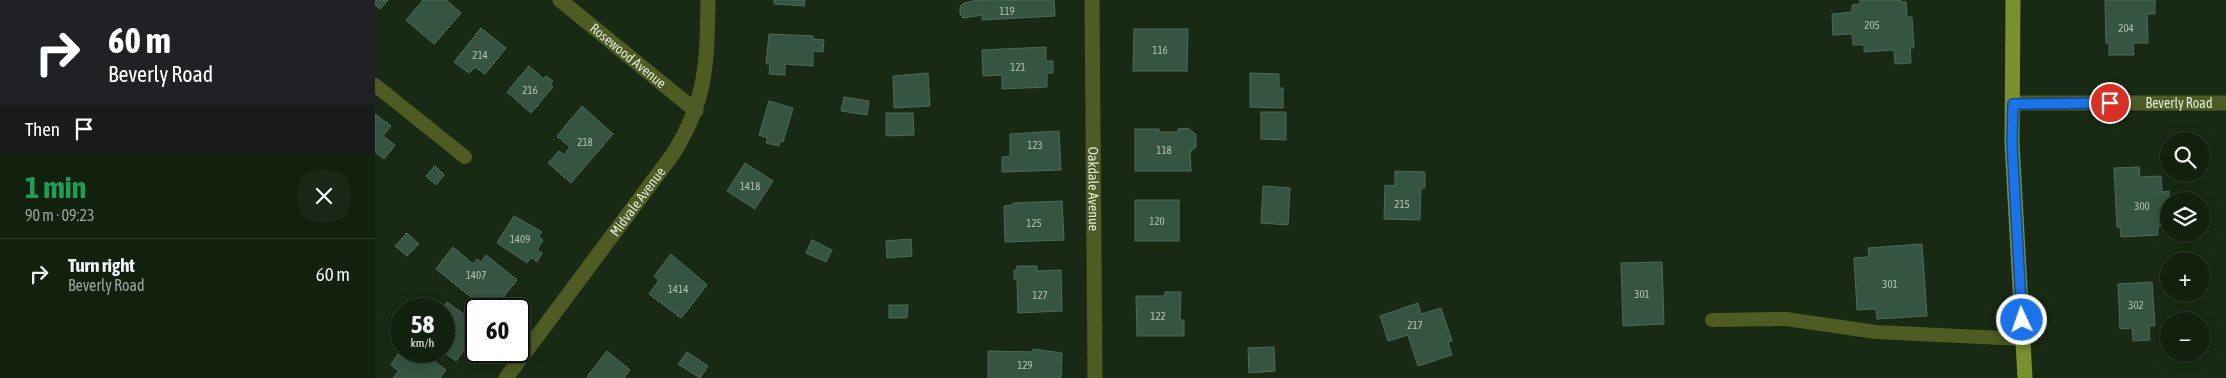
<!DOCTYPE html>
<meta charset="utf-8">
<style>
:root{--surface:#12200e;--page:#1b2817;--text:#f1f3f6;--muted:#9ca39e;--line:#313e2e}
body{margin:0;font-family:"Asap Condensed",sans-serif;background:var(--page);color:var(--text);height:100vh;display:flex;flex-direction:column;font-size:19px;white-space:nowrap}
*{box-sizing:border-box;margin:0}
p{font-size:16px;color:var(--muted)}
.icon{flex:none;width:28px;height:28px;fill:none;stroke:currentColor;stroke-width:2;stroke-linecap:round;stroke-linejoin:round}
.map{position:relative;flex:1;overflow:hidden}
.side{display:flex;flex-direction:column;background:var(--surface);width:375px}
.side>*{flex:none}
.banner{background:#202124;color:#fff;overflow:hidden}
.controls{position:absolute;left:1785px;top:132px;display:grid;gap:10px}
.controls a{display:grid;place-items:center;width:50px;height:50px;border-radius:50%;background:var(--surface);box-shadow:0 2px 12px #0003,0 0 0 1px var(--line);font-size:25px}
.speed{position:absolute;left:15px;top:298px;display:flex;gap:10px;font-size:25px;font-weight:700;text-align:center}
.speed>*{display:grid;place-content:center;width:65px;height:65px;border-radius:50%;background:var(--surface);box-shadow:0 2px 12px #0003,0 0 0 1px var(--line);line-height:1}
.speed small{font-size:12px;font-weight:400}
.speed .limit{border:2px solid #111;border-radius:8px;background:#fff;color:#111}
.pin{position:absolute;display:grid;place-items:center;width:42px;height:42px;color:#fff;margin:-21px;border:2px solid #fff;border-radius:50%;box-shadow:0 1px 5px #0007}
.me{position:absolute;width:55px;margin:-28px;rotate:357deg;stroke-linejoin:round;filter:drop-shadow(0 0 4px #0008)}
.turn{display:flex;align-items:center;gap:18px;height:105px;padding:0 25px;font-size:22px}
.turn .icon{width:65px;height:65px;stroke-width:2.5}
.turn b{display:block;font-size:35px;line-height:42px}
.then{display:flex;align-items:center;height:48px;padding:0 25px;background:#0003;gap:10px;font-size:19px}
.round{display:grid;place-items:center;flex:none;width:52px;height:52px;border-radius:20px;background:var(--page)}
.summary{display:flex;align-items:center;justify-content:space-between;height:85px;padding:0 25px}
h1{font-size:30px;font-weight:700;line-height:38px;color:#1e9e55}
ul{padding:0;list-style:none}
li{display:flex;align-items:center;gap:15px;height:70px;padding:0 25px;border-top:1px solid var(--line)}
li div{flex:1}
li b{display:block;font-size:19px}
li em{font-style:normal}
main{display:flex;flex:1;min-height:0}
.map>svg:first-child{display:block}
.building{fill:#365442;stroke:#4c6b59}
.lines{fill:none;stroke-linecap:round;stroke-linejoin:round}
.lane{stroke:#4e5b22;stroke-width:14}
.street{stroke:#4e5b22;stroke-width:15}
.primary{stroke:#7a8f2d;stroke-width:15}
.route-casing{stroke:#114b97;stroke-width:12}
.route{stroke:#1a73e8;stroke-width:9}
.labels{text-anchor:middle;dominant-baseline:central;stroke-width:5;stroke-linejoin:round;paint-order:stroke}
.number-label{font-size:11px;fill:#b2c2b2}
.street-label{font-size:14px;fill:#dbe7d8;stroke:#182a13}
</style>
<main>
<section class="side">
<div class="banner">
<div class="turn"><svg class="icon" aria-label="right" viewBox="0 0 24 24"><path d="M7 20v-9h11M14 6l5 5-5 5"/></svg><div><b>60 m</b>Beverly Road</div></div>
<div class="then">Then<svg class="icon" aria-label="arrive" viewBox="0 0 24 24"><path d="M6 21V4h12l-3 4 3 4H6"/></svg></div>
</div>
<div class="summary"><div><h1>1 min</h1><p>90 m · 09:23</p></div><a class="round"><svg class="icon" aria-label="close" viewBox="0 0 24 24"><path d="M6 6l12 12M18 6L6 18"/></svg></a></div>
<ul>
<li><svg class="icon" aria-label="right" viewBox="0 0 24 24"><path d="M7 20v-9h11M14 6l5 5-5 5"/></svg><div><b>Turn right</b><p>Beverly Road</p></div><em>60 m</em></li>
</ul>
</section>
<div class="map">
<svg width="1851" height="378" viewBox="0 0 1851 378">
<rect width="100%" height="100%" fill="#182a13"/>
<g class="building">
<path d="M0 0H13L5 9 0 5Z"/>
<path d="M48 0H71L86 13 59 44 31 20Z"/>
<path d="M399 0H430L429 6 399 4Z"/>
<path d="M603 0H679L680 16 607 20V15L589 18 585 14V7L589 3Z"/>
<path d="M1485 0H1525L1526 2H1531L1532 17H1537L1539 48H1535L1536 63 1520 64 1519 50 1489 52V45H1478L1477 34 1458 35 1457 14 1477 12V5L1485 4Z"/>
<path d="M1730 0H1780V14H1772L1773 43H1758L1759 55H1734V43H1731Z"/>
<path d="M106 28 131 48 110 74 100 67 94 73 79 62Z"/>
<path d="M759 29H813L812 71H758Z"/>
<path d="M394 34 438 36V39L449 40 448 52 438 51V66L410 64V75L394 74 395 64H391Z"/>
<path d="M671 47V61H678V73H672V87L627 89V75L608 76 607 50Z"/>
<path d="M154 66 169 79 171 76 178 81 175 85 178 87 156 113 132 92Z"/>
<path d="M553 73 555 106 519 108 518 76Z"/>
<path d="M875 73 904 74V88H908V108L875 107Z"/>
<path d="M469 97 494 101 492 115 466 111Z"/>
<path d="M394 101 418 108 408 142 405 141 404 146 391 143 393 138 384 135Z"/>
<path d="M207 106 238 134 196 183 173 163 184 151 189 155 195 147 182 136Z"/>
<path d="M886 112H911V140L886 139Z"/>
<path d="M511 113H538L539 135 511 136Z"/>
<path d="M0 114 16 126 8 136 20 145 9 159 0 152Z"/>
<path d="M813 128 821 135V147L815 152 816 171H760V129H784V132H803V129Z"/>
<path d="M684 131 686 170 627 172V157L635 156V134Z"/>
<path d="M370 163 398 181 380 209 352 191Z"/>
<path d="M60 166 69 175 61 185 51 176Z"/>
<path d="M1764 167 1765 177 1786 176 1787 192 1794 191V211H1787V226H1783V235L1746 237 1745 227H1742L1739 168Z"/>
<path d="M1020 171 1050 172V188H1046L1045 220 1009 219 1010 185 1020 186Z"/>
<path d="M888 186 915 188 913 225 886 223Z"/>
<rect x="760" y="200" width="44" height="41"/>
<path d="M687 201 689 240 630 242 629 206 638 205V203Z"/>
<path d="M139 216 167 232 163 237 168 240 162 250 167 253 162 262 156 257 152 263 122 243Z"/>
<path d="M32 233 44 244 32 256 20 246Z"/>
<path d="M536 239 537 256 512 258 511 241Z"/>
<path d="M437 240 457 250 451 262 431 253Z"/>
<path d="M1547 244 1552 316 1502 319 1501 309 1482 310 1479 258 1494 257 1493 248Z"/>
<path d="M78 247 98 264 102 259 106 262 111 255 142 280 119 309H111L61 269Z"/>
<path d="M296 254 332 285 306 318 274 294 284 280 279 276Z"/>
<path d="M1287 262 1289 324 1248 326 1246 263Z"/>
<path d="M642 266H662V271L686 270 687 311 643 313 642 279H639V270H642Z"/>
<path d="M1777 282 1780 326H1774L1775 340 1758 341 1757 328 1745 329 1743 284Z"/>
<path d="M790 292H806L805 320H809V336H762L761 296H789Z"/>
<path d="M72 302 101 323V333L81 361 67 351 69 309H61L64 304 68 308Z"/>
<path d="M1043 303 1046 314 1066 308 1077 341 1073 342 1077 355 1043 366 1033 335 1013 341 1005 316Z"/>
<path d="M514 305H533L532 318H514Z"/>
<path d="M899 347 900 371 874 373 873 348Z"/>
<path d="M658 349 687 353 686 378H613V351L658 352Z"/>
<path d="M37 351H46L71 370 65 378H18L24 371 16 365 23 354 31 360Z"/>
<path d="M232 351 255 370 249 378H214L212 377Z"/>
<path d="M312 352 333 366 325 378 303 364Z"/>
</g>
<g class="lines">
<g class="lane">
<path d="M0 85 90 157"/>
<path d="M1337 320 1411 319 1501 332 1648 339"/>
</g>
<g class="street">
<path id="s1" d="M185 0 321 111"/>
<path id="s2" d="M717 0 720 378"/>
<path id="s3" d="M1638 103H1851"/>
<path id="s4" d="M131 378 298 154C332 100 332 62 333 0"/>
</g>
<path class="primary" d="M1638 0 1637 143 1650 378"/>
</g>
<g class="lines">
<defs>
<path id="route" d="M1647 320 1637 143 1638 104 1735 103"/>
</defs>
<use href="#route" class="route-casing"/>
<use href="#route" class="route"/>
</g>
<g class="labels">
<g class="number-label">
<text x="632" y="11">119</text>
<text x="1497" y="25">205</text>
<text x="1751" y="28">204</text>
<text x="785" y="50">116</text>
<text x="105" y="55">214</text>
<text x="643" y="67">121</text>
<text x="155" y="90">216</text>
<text x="210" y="142">218</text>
<text x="660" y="145">123</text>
<text x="789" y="150">118</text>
<text x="375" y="186">1418</text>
<text x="1027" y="204">215</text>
<text x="1767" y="206">300</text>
<text x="782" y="221">120</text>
<text x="659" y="223">125</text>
<text x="145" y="239">1409</text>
<text x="101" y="275">1407</text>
<text x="1515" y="284">301</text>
<text x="303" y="289">1414</text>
<text x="1267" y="294">301</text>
<text x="665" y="295">127</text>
<text x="1761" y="305">302</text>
<text x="783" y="316">122</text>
<text x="1040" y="325">217</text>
<text x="650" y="365">129</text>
</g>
<g class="street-label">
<text stroke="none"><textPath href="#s1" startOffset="88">Rosewood Avenue</textPath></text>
<text stroke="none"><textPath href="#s3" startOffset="166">Beverly Road</textPath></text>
<text stroke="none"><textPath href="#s2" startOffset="189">Oakdale Avenue</textPath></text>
<text stroke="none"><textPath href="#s4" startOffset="220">Midvale Avenue</textPath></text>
</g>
</g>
</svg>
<div class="controls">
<a><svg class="icon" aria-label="search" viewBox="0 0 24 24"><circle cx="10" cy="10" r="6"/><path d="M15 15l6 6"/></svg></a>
<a><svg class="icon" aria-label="layers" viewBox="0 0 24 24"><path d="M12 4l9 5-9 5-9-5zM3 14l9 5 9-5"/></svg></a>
<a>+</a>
<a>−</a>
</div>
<div class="speed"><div>58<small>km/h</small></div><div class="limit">60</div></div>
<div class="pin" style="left:1735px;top:103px;background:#d93025"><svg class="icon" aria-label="arrive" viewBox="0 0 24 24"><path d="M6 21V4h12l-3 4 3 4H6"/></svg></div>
<svg class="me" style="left:1647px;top:320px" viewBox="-20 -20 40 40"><circle r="17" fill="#1a73e8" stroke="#fff" stroke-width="3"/><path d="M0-11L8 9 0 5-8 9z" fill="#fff"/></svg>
</div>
</main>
